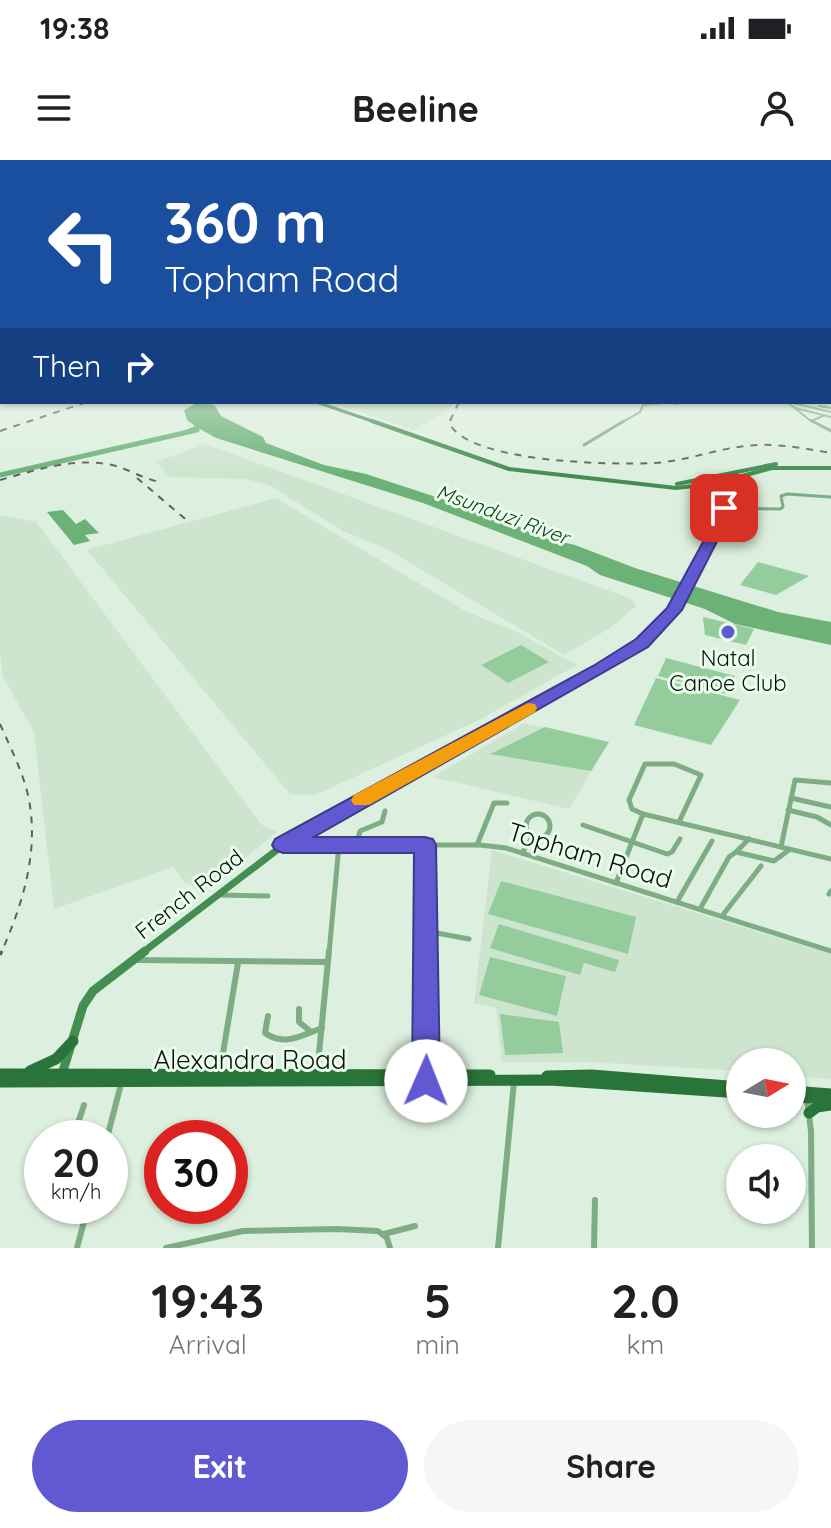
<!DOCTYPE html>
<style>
:root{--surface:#fff;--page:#f6f6f6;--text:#202124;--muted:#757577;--accent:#6059d2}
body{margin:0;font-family:Quicksand,sans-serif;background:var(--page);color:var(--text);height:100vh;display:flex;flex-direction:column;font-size:30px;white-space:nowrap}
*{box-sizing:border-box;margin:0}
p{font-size:26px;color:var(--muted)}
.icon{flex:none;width:44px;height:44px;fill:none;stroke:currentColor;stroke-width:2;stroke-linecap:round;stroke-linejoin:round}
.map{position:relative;height:1088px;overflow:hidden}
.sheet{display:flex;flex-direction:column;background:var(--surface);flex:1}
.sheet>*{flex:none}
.top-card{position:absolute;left:0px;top:0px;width:832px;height:244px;box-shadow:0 2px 6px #0004;background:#1a4fa0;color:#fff;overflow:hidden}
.needle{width:52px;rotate:80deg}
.fabs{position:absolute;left:726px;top:888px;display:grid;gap:16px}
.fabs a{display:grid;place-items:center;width:80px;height:80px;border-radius:50%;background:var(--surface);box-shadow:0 2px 6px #0004;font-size:40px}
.speed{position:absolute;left:24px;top:960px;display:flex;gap:16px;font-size:40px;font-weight:700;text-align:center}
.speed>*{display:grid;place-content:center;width:104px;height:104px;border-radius:50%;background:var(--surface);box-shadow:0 2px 6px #0004;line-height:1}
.speed small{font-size:20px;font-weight:400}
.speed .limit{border:12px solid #d22;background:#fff;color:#111}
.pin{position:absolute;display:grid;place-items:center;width:68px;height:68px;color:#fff;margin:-34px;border-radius:16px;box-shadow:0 4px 12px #0006}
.me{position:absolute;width:88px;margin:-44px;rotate:1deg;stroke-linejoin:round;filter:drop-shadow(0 0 6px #0008)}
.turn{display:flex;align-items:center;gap:28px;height:168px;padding:0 32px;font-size:36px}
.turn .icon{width:104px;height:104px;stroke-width:2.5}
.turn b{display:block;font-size:56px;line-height:68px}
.then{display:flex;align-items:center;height:76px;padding:0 32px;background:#0003;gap:16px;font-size:30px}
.eta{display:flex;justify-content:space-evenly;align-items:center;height:136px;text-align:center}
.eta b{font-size:48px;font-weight:700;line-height:56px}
.primary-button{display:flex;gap:16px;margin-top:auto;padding:16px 32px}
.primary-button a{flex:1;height:92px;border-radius:48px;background:var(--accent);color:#fff;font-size:32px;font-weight:700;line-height:92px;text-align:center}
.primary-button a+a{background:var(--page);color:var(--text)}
.status{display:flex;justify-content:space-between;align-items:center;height:56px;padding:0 40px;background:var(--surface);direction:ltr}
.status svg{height:22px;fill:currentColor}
header{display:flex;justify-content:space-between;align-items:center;height:104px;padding:0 32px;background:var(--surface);font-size:36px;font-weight:700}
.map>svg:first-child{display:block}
.built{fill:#cde5cf}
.green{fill:#94cd9b}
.water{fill:#6cb277}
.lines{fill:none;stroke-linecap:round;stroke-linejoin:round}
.river{stroke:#6cb277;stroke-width:5}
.street-far3{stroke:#7ead84;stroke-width:2}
.street-far2{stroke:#7ead84;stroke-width:3}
.street-far1{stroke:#7ead84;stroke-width:5}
.street{stroke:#7ead84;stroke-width:6}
.secondary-far4{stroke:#458e52;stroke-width:3}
.secondary-far3{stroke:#458e52;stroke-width:4}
.secondary-far2{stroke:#458e52;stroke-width:5}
.secondary-far1{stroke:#458e52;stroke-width:7}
.secondary{stroke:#458e52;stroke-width:9}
.primary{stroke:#297439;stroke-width:11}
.rail-far1{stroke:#59645a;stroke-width:2;stroke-dasharray:7 7;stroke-linecap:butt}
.rail{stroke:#59645a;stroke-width:3;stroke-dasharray:22 22;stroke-linecap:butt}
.route{fill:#6059d2;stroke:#3e3a88;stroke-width:2}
.slow{fill:#f59e0b}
.poi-dot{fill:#6059d2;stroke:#eafdec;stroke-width:3}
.labels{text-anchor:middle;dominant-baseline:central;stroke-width:6;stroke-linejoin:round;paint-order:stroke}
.far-water-label{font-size:20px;font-style:italic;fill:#073c16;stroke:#eafdec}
.poi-label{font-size:22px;fill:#0a110b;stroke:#eafdec}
.street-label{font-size:22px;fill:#0a110b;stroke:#eafdec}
.near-street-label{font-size:26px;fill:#0a110b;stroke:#eafdec}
</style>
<div class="status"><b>19:38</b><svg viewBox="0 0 49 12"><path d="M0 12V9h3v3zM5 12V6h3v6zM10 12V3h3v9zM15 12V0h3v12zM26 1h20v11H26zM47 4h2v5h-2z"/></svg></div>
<header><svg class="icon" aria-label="menu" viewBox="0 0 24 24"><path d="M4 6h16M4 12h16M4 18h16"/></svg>Beeline<svg class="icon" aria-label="person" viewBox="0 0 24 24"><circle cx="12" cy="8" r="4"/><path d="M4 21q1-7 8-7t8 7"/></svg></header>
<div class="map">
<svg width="831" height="1088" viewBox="0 0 831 1088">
<rect width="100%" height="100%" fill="#ddefde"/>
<g class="built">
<path d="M330 242H455L446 252 414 270Z"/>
<path d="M205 284 632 439 636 446 610 468 564 495 385 388 343 371 269 325 246 319 170 317 156 302Z"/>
<path d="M276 338 467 452 519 473 577 505 477 561 315 635 290 634 87 390Z"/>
<path d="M0 355 36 362 262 665 277 672 205 730 184 722 173 707 54 749 34 572 3 517 0 495Z"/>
<path d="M524 563 609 582 569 649 433 617Z"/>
<path d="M492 690 831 794V919L792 916V902H740V911L588 902H502L496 848 474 843Z"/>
</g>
<g class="green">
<path d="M758 402 809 416 776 435 740 425Z"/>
<path d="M703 457 754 469 746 485 705 475Z"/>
<path d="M521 485 549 502 508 523 481 505Z"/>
<path d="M666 498 735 516 727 534 658 516Z"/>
<path d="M656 518 740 540 711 585 634 565Z"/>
<path d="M545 567 609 582 591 611 490 594Z"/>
<path d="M501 721 636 757 628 794 488 754Z"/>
<path d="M499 764 619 800 615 812 584 803 580 815 490 788Z"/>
<path d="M490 797 566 816 557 856 479 835Z"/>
<path d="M500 854 559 862 563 893 505 895Z"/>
</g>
<g class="water">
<path d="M199 242H213L210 244 215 246 221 256 263 277 266 283 324 305 366 314 509 361 536 376 575 385 635 408 778 452 831 462V485L735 464 705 449 600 415 587 406 423 343 216 278 200 269 191 273 183 271 195 266 187 260 184 250Z"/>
<path d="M63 350 76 364 85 359 99 373 85 375 90 381 74 385 47 352Z"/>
</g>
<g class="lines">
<path class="river" d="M0 315 197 270"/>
<g class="street-far3">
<path d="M642 242 643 245 674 242"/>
<path d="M787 242 811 261 823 256"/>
<path d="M789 242 831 252"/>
<path d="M674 244 687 242"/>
<path d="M819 246 831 248"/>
<path d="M795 248 831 257"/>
<path d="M811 261 816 263"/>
<path d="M621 263 640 252 643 245"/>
</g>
<g class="street-far2">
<path d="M812 261 831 271"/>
<path d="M584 285 624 261"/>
<path d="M724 348 780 349 783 347 781 336 787 334 831 337"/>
</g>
<g class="street-far1">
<path d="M791 638 831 647"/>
<path d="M788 650 817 657 831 665"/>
<path d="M643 654 632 649 629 640 645 604H674L701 615 679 662"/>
<circle cx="538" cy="666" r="12"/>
<path d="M583 665 667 694 672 692 680 679"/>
<path d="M749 679 736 692 774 701 789 690"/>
<path d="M285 685H480L506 688 831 791"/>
<path d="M356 685 360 671 382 662 385 651"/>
<path d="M425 685V793"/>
<path d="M477 685 494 643H507"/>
<path d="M781 687 795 620 831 623"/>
<path d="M522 693 533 676"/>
<path d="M616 723 643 654 831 699"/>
<path d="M829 734 831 731"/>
<path d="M218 735 268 736"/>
<path d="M677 742 712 681"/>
<path d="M700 749 729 697 736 692"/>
<path d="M722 756 761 706"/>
<path d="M426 771 469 779"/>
<path d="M329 793 339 685"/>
</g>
<g class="street">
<path d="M425 791 426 915"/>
<path d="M138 800 327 802"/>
<path d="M299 849V862L310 871"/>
<path d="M268 856 265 873C285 887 302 875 322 868"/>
<path d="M220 911 238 803"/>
<path d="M317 914 329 791"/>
<path d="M807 939 811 971 812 1088"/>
<path d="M73 978 84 945"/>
<path d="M107 978 121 924"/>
<path d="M384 1074 415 1066"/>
<path d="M77 1088 88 1046"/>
<path d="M166 1088 243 1071 336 1069 378 1071 387 1078 390 1088"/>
<path d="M498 1088 514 922"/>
<path d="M594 1088 595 1040"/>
</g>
<path class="secondary-far4" d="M316 242 378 263"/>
<g class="secondary-far3">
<path d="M372 261 509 309 676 328 712 324 772 308H831"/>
<path d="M677 324 776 304"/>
<path d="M703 395C722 359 732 355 706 319"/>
</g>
<path class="secondary-far2" d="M495 567 642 483 674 450 704 393"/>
<path class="secondary-far1" d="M142 793 290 680 499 565"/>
<path class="secondary" d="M62 914 83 846 93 831 145 791"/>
<g class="primary">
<path d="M30 911 56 899 73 881"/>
<path d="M0 914 490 915"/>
<path d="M547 916 592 915 740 927"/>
<path d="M0 922 550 920 740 933"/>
<path d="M792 931 831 934"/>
<path d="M792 937 831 939"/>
<path d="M809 953 817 947 831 945"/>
</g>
<g class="rail-far1">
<path d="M459 242 449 263C469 303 612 305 654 303 689 301 723 286 758 285 783 284 807 289 831 293"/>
<path d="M0 271 87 242"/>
<path d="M137 318 190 363"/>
<path d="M0 320C36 310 74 297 112 305 129 309 143 319 160 322"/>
<path d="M0 564C11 589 24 614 29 640 39 693 22 746 1 793"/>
</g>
<path class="rail" d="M0 795 2 791"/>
</g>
<linearGradient id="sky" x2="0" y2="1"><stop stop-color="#76b3bb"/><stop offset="0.52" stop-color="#f0f8f0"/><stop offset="1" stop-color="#f0f8f0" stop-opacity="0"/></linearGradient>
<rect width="831" height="314" fill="url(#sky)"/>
<path class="route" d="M719 345 730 348 728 360 682 450 648 487 314 677H425L433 679 436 685 440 921 436 930 426 933 416 930 412 921 414 693H283L275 690 272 685 275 679 593 506 636 479 667 448 715 360Z"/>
<path class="slow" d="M528 543 535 544 537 548 535 552 369 645H354L351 640 354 635Z"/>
<circle class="poi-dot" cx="728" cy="472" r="8"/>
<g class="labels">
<g class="far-water-label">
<text transform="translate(503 354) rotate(20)">Msunduzi River</text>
</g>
<g class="poi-label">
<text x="728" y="498">Natal<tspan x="728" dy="25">Canoe Club</tspan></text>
</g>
<g class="street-label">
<text transform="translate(189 734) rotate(-38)">French Road</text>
</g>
<g class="near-street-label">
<text transform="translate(590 695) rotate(17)">Topham Road</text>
<text x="250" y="899">Alexandra Road</text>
</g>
</g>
</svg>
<div class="fabs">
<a><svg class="needle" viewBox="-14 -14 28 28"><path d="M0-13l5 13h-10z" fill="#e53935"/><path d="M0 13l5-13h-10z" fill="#757577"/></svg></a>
<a><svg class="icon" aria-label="sound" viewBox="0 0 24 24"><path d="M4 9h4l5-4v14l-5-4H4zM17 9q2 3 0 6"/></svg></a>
</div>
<div class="speed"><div>20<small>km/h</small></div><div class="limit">30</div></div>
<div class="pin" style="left:724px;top:348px;background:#d93025"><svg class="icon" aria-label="arrive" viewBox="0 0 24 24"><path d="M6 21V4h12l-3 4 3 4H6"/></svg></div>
<svg class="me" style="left:426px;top:921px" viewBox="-20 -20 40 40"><circle r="19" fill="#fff"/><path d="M0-13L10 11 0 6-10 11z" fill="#6059d2"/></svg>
<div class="top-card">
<div class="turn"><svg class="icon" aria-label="left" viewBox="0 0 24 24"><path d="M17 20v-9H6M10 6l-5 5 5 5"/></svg><div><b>360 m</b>Topham Road</div></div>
<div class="then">Then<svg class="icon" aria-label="right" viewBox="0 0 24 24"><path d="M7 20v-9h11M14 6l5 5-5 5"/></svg></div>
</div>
</div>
<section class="sheet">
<div class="eta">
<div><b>19:43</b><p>Arrival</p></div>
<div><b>5</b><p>min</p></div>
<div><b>2.0</b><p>km</p></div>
</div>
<div class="primary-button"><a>Exit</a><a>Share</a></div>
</section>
